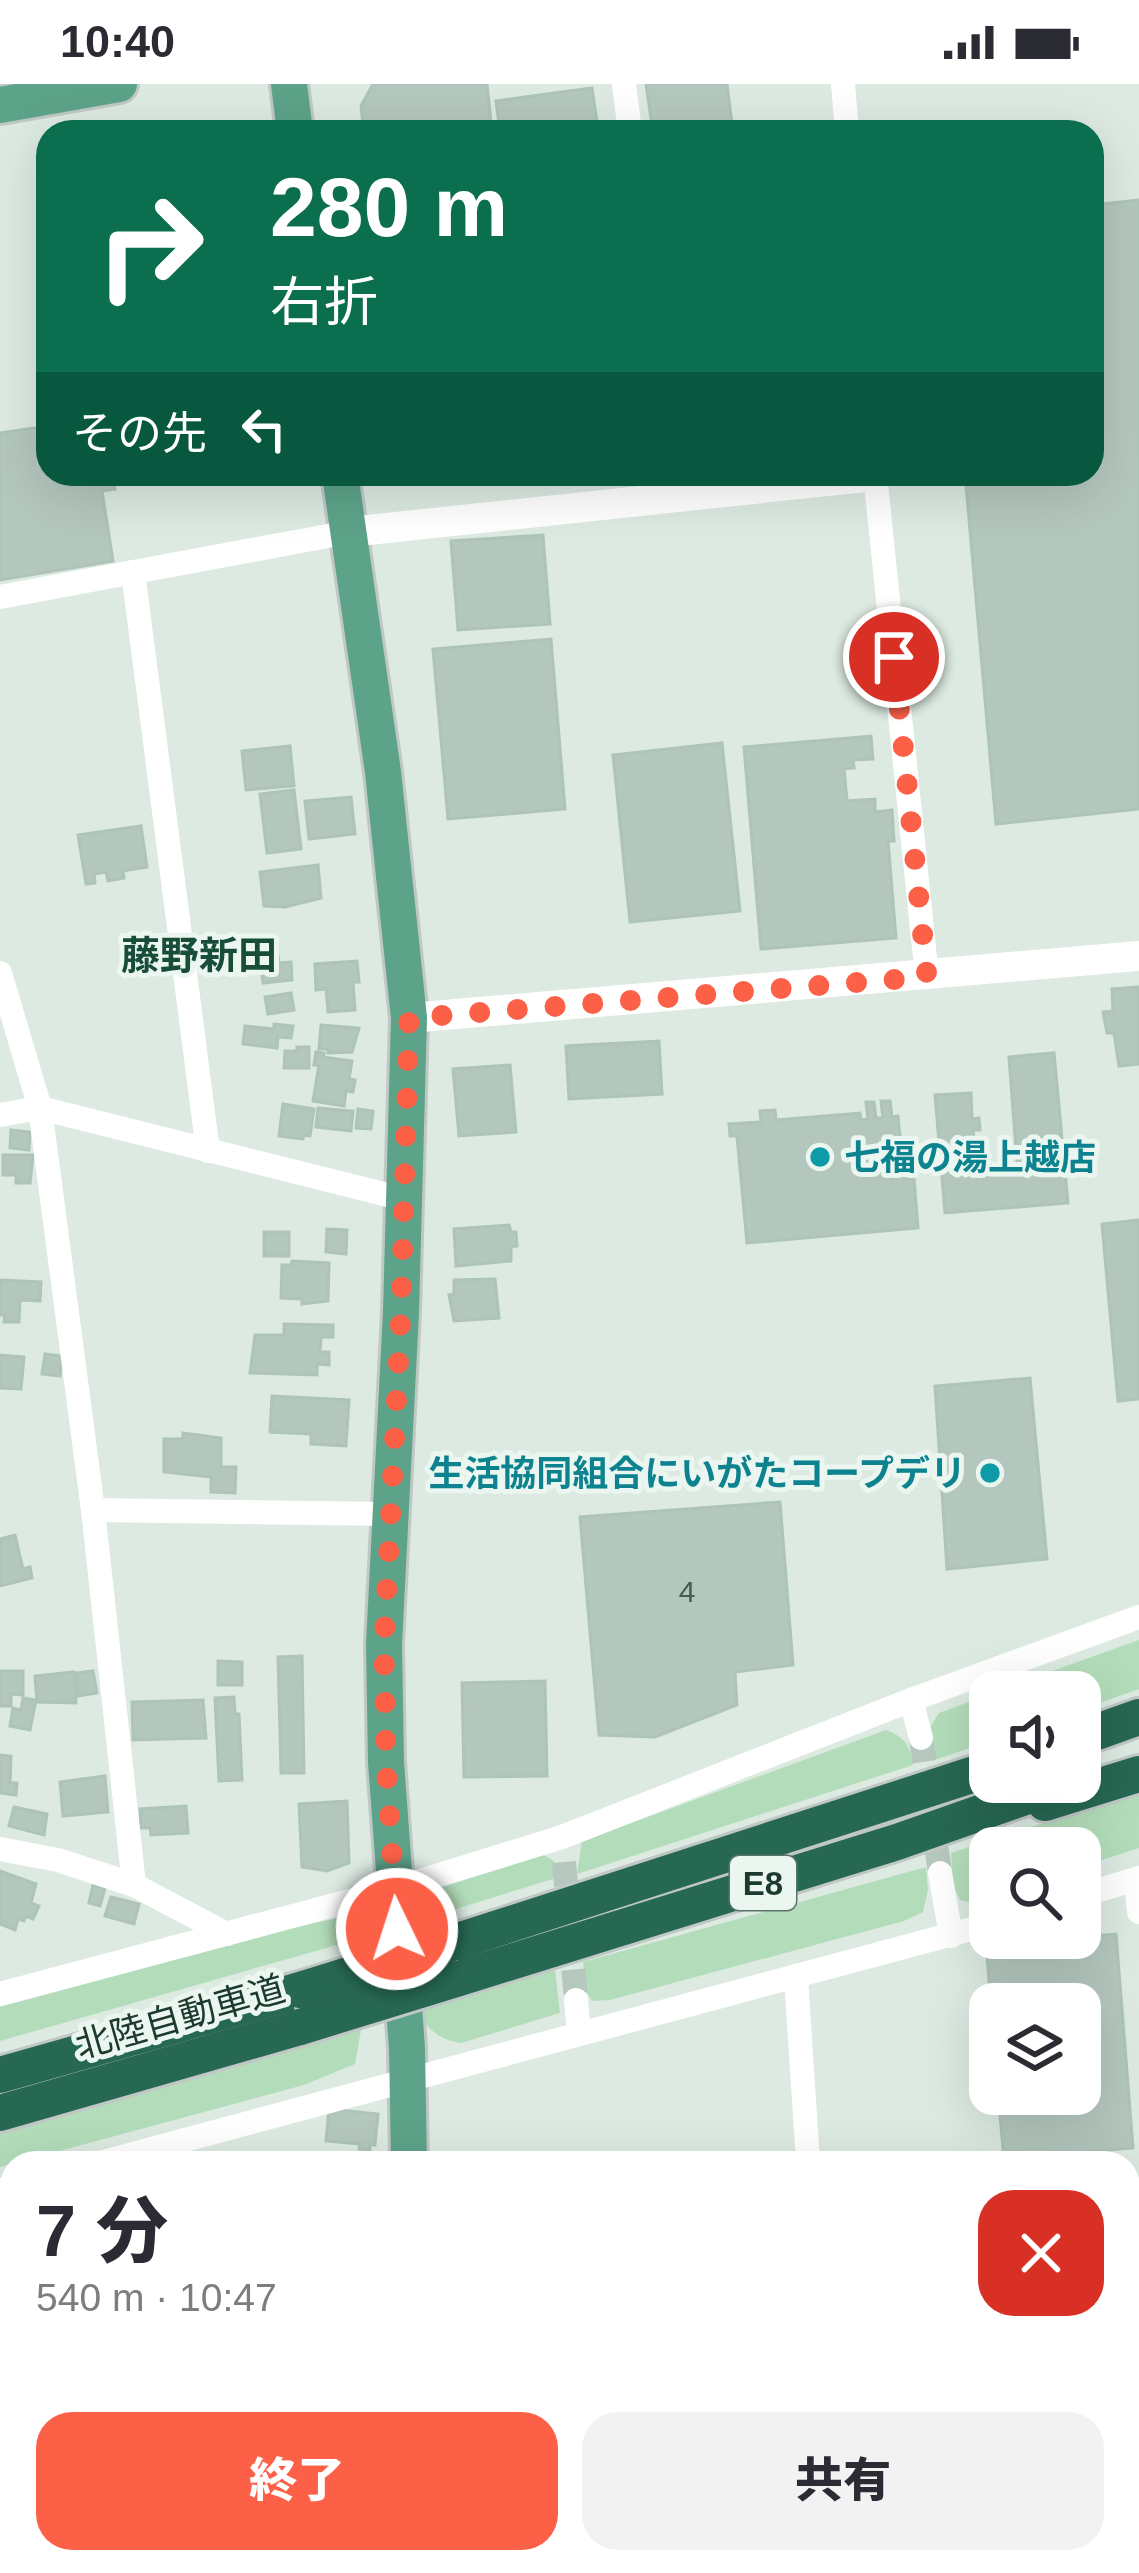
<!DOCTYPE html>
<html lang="ja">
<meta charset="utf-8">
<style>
:root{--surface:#fff;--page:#f2f2f3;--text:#2b2b33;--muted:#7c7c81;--accent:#fc6148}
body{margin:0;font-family:Helvetica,"Noto Sans JP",sans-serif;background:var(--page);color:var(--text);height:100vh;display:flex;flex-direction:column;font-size:45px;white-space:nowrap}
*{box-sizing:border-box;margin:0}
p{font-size:39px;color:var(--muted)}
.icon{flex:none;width:66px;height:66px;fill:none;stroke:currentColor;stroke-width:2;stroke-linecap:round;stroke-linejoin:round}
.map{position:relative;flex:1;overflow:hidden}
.drawer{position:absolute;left:0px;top:2067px;width:1140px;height:423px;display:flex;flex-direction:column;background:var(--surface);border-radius:36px 36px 0 0;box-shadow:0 12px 48px #0002}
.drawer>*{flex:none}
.top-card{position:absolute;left:36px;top:36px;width:1068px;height:366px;border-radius:36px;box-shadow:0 12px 48px #0002;background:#0b6e4f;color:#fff;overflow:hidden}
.fabs{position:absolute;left:969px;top:1587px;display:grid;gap:24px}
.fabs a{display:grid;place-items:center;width:132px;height:132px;border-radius:24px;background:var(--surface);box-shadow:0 12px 48px #0002;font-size:60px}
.pin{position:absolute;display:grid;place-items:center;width:102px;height:102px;color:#fff;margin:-51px;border:6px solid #fff;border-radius:50%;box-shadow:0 3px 12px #0007}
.me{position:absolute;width:132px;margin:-66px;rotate:356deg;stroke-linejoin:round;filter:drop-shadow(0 0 9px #0008)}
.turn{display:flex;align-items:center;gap:42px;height:252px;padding:0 36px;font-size:54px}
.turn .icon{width:156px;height:156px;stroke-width:2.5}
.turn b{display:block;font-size:84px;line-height:102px}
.then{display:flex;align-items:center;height:114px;padding:0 36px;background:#0003;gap:24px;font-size:45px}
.round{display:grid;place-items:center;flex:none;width:126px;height:126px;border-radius:36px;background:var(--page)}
.head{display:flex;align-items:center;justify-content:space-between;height:204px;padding:0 36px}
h1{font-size:72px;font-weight:800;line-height:90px}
.button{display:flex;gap:24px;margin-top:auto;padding:24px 36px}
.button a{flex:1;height:138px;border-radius:36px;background:var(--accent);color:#fff;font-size:48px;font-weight:800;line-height:138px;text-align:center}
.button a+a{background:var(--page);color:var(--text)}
.status{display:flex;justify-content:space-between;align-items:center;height:84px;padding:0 60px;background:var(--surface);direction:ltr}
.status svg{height:33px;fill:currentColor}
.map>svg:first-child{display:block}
.green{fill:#b3ddba}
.building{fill:#b4c7be;stroke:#aec4b8;stroke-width:3}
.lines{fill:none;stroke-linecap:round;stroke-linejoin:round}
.minor-tunnel{stroke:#b6c7be;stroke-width:24;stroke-dasharray:24 12;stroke-linecap:butt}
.primary-casing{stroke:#c0c8c5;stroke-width:42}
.motorway-casing{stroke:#c0c8c5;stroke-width:42}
.minor{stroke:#fff;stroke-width:24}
.tertiary{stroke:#fff;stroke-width:30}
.primary{stroke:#5da389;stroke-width:36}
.motorway{stroke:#276853;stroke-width:36}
.motorway-bridge-casing{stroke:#c0c8c5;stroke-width:42;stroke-linecap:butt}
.motorway-bridge{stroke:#276853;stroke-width:36}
.route{stroke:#fc6148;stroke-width:21;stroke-dasharray:0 37.8}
.culture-dot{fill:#0f9aa8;stroke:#ecf6f0;stroke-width:4.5}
.labels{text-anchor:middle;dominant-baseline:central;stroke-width:10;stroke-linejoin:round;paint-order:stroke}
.number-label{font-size:30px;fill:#435d53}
.shield{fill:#ecf6f0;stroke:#5b7269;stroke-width:3}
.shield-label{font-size:33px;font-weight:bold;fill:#1d3a2f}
.culture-label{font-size:36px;font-weight:bold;fill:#0d838f;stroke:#ecf6f0;text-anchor:start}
.street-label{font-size:36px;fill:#1d3a2f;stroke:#ecf6f0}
.neighbourhood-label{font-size:39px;font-weight:bold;fill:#184d3a;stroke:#ecf6f0}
</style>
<div class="status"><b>10:40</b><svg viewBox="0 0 49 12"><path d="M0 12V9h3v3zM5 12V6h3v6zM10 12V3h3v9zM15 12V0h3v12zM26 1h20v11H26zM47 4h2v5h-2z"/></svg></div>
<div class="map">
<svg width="1139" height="2489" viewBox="0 0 1139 2489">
<rect width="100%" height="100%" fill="#dceae2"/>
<g class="green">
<path d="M1139 1556V1605L1080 1626V1608H994Z"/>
<path d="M990 1610V1657L935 1676 930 1643 939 1629Z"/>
<path d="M886 1646C905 1653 910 1662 913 1681L577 1790 582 1757Z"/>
<path d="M1139 1708V1764L1080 1783V1764H990V1816L979 1820 960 1816 953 1801 951 1769Z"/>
<path d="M540 1769 554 1777 556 1794 414 1838 409 1816 418 1808Z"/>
<path d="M926 1783 928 1806 923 1828 904 1837 610 1916 592 1917 586 1907 583 1878Z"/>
<path d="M354 1831 372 1851 0 1957V1923L300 1842Z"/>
<path d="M555 1886 560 1929 461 1959C439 1956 427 1945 417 1925Z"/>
<path d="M361 1946 355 1980 304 2001 0 2083V2046Z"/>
</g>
<g class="building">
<path d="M373 0H487L492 48H364L361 22Z"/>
<path d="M646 0H727L733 48H653Z"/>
<path d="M592 4 597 38 500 48 496 17Z"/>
<path d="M223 39 224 48H165Z"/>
<path d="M1139 116V725L996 740 965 390H1092V121Z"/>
<path d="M48 342V390H112L115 405 102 407 113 477 0 496V349Z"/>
<path d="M543 451 550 540 458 546 451 457Z"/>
<path d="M551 555 565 725 448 735 433 565Z"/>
<path d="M871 652 873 675 853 676 854 684 844 685 847 717 875 715V728L892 726 894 757H888L896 854 761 865 744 663Z"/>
<path d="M722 659 740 827 630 838 613 671Z"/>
<path d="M290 662 294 702 246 706 242 667Z"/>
<path d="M294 706 301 765 267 769 260 710Z"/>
<path d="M351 713 355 750 309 755 305 717Z"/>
<path d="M141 742 147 783 123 787 124 794 108 797 106 788 94 790 95 799 86 800 78 751Z"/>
<path d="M318 781 321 814 285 823 264 822 260 788Z"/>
<path d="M278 871 279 879 291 878 292 896 263 899 260 872Z"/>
<path d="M357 877 359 898H353L355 926 328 928 326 905 316 906 315 880Z"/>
<path d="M1139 903V980L1119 982 1114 949H1107L1103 928 1113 927 1112 905Z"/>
<path d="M291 909 294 926 268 930 265 913Z"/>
<path d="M274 940 293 942 291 954 278 953 277 964 243 960 245 942 274 945Z"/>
<path d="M321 941 359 944 352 968 328 969V965H319Z"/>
<path d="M659 957 662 1010 569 1015 566 962Z"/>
<path d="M297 963H309V984H284L285 967H297Z"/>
<path d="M316 968 324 969 323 973 352 977 349 995 355 996 353 1008 346 1007 344 1022 313 1017 319 981H314Z"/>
<path d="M1054 969 1068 1119 945 1129 935 1011 971 1009 972 1035 979 1034 980 1046H973L977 1082 1017 1079 1009 973Z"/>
<path d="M510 981 516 1048 459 1052 453 985Z"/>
<path d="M881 1017H890L892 1033 898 1032 904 1095 914 1094 918 1144 747 1159 737 1052H730L729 1040 761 1038 760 1027 775 1026 776 1036 860 1029 861 1036 868 1035 866 1018H874L876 1034H883Z"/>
<path d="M283 1020 314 1025 310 1052 304 1051 303 1055 279 1052Z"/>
<path d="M318 1024 353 1027 351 1047 316 1043Z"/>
<path d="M358 1025 373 1027 371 1045 356 1044Z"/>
<path d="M11 1046 30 1048 29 1066 10 1064Z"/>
<path d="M3 1071H33L30 1099H16V1091H3Z"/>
<path d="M1139 1136V1315L1118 1317 1102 1140Z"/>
<path d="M509 1141 511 1148H516L517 1162 511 1163V1177L456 1182 454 1145Z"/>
<path d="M327 1145 347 1146 346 1170 326 1168Z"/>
<rect x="264" y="1148" width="25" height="24"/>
<path d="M292 1177 329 1179 328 1217 302 1220V1215L281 1214 282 1181H291Z"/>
<path d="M495 1195 499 1234 454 1237 449 1211 454 1210V1196Z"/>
<path d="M0 1196 41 1198 40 1217 20 1216 19 1238H4L5 1231H0Z"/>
<path d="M284 1240 333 1241V1253H321L320 1268H329V1281L317 1280V1291L250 1289 255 1251H284Z"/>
<path d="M45 1270 62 1272 60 1292 42 1290Z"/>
<path d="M0 1271 24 1273 21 1305 0 1304Z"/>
<path d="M1030 1294 1047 1475 947 1485 935 1302Z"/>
<path d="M272 1312 349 1316 346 1362 311 1360V1350L270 1348Z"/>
<path d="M183 1349 221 1354V1383H236L235 1409 211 1408V1393L164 1388V1355H183Z"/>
<path d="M780 1418 793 1581 735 1588 737 1621 655 1653 599 1651 580 1433Z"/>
<path d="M15 1451 23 1485 30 1483 32 1494 0 1502V1455Z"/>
<path d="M302 1572 304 1689H281L278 1573Z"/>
<path d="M218 1577 242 1578V1601H218Z"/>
<path d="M0 1587H23V1611L11 1610V1622H0Z"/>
<path d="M93 1587 97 1609 78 1612 76 1589Z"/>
<path d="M74 1588 76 1619 37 1618 35 1592Z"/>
<path d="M545 1597 547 1692 464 1693 462 1599Z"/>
<path d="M234 1613 235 1630H239L242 1696 219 1697 215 1614Z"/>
<path d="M23 1614 36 1616 30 1646 10 1642 13 1624 21 1626Z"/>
<path d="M203 1616 206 1654 133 1656 132 1618Z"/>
<path d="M0 1671 11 1672 10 1699H17L16 1711 0 1709Z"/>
<path d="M105 1692 108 1728 63 1732 60 1698Z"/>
<path d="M347 1717 349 1779 327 1787 302 1783 299 1720Z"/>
<path d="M186 1722 188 1749 151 1751 150 1744H141L140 1725Z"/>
<path d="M14 1723 47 1730 44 1751 9 1742Z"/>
<path d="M0 1787 36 1800 31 1819 39 1822 33 1835 26 1832 24 1837 18 1835 15 1846 0 1840Z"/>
<path d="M93 1801 105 1804 100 1822 89 1819Z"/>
<path d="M111 1813 139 1820 134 1840 105 1832Z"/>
<path d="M1116 1850 1133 2064 1004 2075 998 2010H1080V1920H991L986 1860Z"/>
<path d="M329 2025 378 2030 375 2061H370V2066L359 2065 360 2060 326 2057Z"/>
<path d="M1139 2248V2272H1134V2266L1128 2267V2249Z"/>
<path d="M1139 2282V2305H1135L1129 2283Z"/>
<path d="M1134 2318H1139V2342L1129 2343 1128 2324H1135Z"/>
<path d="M1133 2358 1139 2359V2383L1128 2381Z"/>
<path d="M0 2372 12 2373V2401L0 2400Z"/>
<path d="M0 2418H12V2447L0 2446Z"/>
<path d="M1128 2453 1139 2457V2485L1120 2478H1128Z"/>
<path d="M272 2478H312L310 2489 271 2485Z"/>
<path d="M350 2478H376V2482H384L383 2489H349Z"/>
<path d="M548 2478H574L575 2489H549Z"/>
<path d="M893 2478H943L940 2486 944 2487 904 2489 892 2482Z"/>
</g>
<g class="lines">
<g class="minor-tunnel">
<path d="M921 1654 940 1789"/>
<path d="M564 1778 576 1916"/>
</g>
<defs>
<g id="primary">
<path d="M289 0 295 48"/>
<path d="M0 21 119 0"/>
<path d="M340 390 383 688 409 934 401 1228 384 1560 386 1678 407 1964 409 2079"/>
<path d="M471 2478 475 2489"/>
</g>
<g id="motorway">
<path d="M1080 1654 1139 1633"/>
<path d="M1045 1719 1139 1690"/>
<path d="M452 1859 990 1685"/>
<path d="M456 1895 897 1758 1068 1698"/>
<path d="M0 1991 300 1906"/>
<path d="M0 2029 300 1943"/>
</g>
</defs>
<use href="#primary" class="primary-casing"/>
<use href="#motorway" class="motorway-casing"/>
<g class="minor">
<path d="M624 0 630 48"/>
<path d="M843 0 847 48"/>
<path d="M875 390 927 893"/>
<path d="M133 488 208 1067"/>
<path d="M0 513 349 448"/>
<path d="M0 889 40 1024 93 1426 134 1801"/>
<path d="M0 1031 40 1024 404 1115"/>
<path d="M93 1426 391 1430"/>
<path d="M911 1616 921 1654"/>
<path d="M0 1765 58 1776 134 1801 227 1850"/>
<path d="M940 1789 951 1852"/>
<path d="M1136 1796 1139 1828"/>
<path d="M1080 1812 1139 1794"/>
<path d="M796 1892 808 2079"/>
<path d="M0 1910 394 1805 562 1753 911 1616 1139 1533"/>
<path d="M576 1916 579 1949"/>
<path d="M99 2079 990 1840"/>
<path d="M0 2106 12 2103"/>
<path d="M0 2467 12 2468"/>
<path d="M207 2478 232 2489"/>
<path d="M27 2489 28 2478"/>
<path d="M815 2489 817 2478"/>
<path d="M1064 2489 1068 2478"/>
</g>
<g class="tertiary">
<path d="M349 448 875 392"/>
<path d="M409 934 1139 872"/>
<path d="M1128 2173 1139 2172"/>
</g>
<use href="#primary" class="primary"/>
<use href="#motorway" class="motorway"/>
<defs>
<g id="motorway-bridge">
<path d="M300 1906 452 1859"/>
<path d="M300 1943 456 1895"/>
</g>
</defs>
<use href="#motorway-bridge" class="motorway-bridge-casing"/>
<use href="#motorway-bridge" class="motorway-bridge"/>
</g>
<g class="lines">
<path class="route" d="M397 1845 386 1678 384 1560 401 1228 409 934 927 893 894 573"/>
</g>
<g class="culture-dot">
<circle cx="820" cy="1073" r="12"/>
<circle cx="990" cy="1389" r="12"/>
</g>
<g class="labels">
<g class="number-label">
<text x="687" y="1507">4</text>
</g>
<rect class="shield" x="730" y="1772" width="66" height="54" rx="9"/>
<g class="shield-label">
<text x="763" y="1799">E8</text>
</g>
<g class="culture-label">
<text x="844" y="1073">七福の湯上越店</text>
<text x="966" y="1389" text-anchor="end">生活協同組合にいがたコープデリ</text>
</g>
<g class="street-label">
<text transform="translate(180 1933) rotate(-16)">北陸自動車道</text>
</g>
<g class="neighbourhood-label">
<text x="199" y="871">藤野新田</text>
</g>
</g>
</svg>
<div class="fabs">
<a><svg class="icon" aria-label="sound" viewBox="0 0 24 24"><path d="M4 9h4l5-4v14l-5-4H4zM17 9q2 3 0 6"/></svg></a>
<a><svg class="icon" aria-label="search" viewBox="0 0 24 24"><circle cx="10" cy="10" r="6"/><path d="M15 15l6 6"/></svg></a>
<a><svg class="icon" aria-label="layers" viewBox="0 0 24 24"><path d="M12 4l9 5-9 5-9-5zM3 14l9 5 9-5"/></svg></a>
</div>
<div class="pin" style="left:894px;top:573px;background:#d93025"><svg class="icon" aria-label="arrive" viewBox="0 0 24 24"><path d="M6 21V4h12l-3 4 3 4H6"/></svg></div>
<svg class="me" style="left:397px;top:1845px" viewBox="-20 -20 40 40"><circle r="17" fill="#fc6148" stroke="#fff" stroke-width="3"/><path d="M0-11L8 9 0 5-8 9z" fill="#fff"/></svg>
<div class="top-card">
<div class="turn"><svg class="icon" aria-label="right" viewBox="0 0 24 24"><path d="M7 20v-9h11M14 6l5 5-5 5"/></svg><div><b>280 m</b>右折</div></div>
<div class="then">その先<svg class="icon" aria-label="left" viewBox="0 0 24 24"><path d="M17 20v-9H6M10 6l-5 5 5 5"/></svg></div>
</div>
<section class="drawer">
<div class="head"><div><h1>7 分</h1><p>540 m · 10:47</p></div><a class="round" style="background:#d93025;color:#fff"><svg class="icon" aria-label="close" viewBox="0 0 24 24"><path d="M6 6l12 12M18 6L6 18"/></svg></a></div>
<div class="button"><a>終了</a><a>共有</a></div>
</section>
</div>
